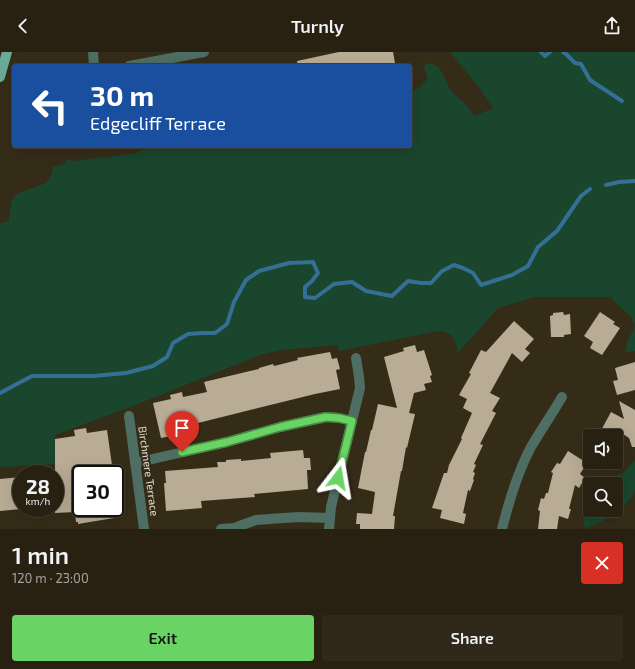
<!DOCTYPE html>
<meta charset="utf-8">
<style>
:root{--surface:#282112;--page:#30291b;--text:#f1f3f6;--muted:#a5a39f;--line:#443e32;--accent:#69d464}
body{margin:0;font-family:"Exo 2",sans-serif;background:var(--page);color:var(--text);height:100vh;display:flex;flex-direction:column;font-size:15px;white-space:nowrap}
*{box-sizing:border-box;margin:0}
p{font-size:13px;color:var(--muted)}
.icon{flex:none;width:22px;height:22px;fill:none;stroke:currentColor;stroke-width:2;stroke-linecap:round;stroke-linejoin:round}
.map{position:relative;height:477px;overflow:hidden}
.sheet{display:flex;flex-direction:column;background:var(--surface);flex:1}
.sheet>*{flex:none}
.guide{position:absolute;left:12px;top:12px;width:400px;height:84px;border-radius:4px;box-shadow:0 4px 16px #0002,0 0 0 1px var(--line);background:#1a4fa0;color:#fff;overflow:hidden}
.buttons{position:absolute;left:583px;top:377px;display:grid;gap:8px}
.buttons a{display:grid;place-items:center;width:40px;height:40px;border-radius:4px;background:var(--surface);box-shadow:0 4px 16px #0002,0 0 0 1px var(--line);font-size:20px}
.speed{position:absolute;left:12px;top:413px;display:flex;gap:8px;font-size:20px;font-weight:700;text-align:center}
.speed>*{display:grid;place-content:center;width:52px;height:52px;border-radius:50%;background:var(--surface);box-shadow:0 4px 16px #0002,0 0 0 1px var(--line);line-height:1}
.speed small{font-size:10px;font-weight:400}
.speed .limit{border:2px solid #111;border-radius:6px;background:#fff;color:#111}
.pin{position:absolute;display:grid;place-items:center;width:34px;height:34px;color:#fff;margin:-41px -17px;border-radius:50% 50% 50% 0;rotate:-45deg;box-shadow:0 0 4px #0007}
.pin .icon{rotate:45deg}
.me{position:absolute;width:44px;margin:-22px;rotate:14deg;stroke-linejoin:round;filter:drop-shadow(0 0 3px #0008)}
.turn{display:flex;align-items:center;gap:14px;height:84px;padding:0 12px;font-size:18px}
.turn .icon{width:52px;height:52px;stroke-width:2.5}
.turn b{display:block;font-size:28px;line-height:34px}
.round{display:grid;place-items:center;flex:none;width:42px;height:42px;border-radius:4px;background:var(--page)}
.head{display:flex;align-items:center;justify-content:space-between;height:68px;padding:0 12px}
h1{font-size:24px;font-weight:600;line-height:30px}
.action{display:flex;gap:8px;margin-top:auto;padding:8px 12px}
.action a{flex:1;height:46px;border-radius:4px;background:var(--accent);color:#111;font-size:16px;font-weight:600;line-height:46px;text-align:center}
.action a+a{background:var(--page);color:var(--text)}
header{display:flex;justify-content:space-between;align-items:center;height:52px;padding:0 12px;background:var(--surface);font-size:18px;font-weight:600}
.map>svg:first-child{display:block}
.green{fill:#19462d}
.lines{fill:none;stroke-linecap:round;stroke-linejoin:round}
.stream{stroke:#356f95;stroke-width:4}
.building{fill:#b8ac95}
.minor{stroke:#4e6d63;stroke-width:10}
.major{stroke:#6aab98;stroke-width:10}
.route-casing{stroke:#448a41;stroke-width:10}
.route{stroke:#69d464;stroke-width:7}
.labels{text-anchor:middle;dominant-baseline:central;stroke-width:4;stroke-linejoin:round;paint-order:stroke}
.street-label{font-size:11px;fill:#e0dbce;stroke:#352c18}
</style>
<header><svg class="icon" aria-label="back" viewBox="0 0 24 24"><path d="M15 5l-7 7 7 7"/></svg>Turnly<svg class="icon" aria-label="share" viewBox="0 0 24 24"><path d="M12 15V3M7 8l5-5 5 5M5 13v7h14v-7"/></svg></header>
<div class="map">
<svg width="635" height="477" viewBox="0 0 635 477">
<rect width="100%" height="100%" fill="#352c18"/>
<g class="green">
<path d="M450 0H635V299L625 300 628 288 635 275 631 265 612 247V245H535L498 256 458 301C455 287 454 281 439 279L339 299 337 293 282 298 263 302 138 352 55 383 59 412 0 415V171L9 169V166L12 147 19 141 46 131 51 124 53 115 65 112V110L67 108 74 109 137 101 151 94H410V38C418 39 423 32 428 26L424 16 425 13 429 11C446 15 443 30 453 41 458 46 463 49 467 54 470 57 472 61 474 64L494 56 487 48 482 39Z"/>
<path d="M635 408V439L631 446 619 459 603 469 585 477 583 467 590 454V458H616V432H606L613 425 622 422Z"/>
</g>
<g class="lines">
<g class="stream">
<path d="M541 0 545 4 550 0"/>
<path d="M563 0 566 2 575 11 581 12 590 28 622 49"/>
<path d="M606 133 619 130 635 129"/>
<path d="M0 341 32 324H93L126 321 153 314 167 305 173 291 188 282 202 281H215L227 272 234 250 246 228 259 219 289 211 313 210 318 221 312 229 305 235V245L315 246 334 232 352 230 366 239 392 244 408 229 421 231H431L442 219 454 213 463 216 473 221 481 233 512 223 528 214 538 195 557 179 581 144 590 137"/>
</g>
</g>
<g class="building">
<path d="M339 0H393L395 11 383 14H298L297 9Z"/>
<path d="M563 260 564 263 570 262 571 282 564 283V285H551L550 264 553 263V261Z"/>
<path d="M600 260 615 270 613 272 620 276 602 303 590 296 593 290 584 284Z"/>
<path d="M514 269 534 287 525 297 530 301 522 310 512 301 490 341 500 346 492 359 496 361 480 392 483 393 474 412 476 413 473 420 475 421 473 427 474 428 470 439 468 438 463 461 466 462 464 472 440 466 442 458 432 456 444 421H447L449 413 462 387 461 386 472 361 463 356 467 347 459 343 471 322 469 321 481 298 486 300Z"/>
<path d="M415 293 417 300 424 298 432 323 430 324 432 330 424 332 426 338 414 341 409 361 415 362 407 396 406 395 402 419H401L393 464H395L394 477H360V472H356L357 461 372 462 375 440 358 436 365 400H366L371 378H372L378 352 397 356 384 305 404 299 403 296Z"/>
<path d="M330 300 332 307 337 306 340 317 336 318 340 337 315 342 198 371 199 376 192 377 193 384 182 387 181 382 161 386 153 351 171 347 170 343 182 340 183 345 207 340 204 330 250 319 259 317V316L273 312 274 314 298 308 297 306Z"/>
<path d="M635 310V338L617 343 613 329 618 328 615 316Z"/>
<path d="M619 349 635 358V395H632L629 386 623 382 622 384H598L611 360 624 367Z"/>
<path d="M86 376 87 381 107 378 112 413 93 416V421L81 422V456H113L114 466 78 472V470H76L75 460 55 461V387L75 384 74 378Z"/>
<path d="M303 398 304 406H310L311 418H307L308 437 254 442 255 445 201 449 202 456 166 459 164 431H166L165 419 218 415 217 410H226V408L241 407V409L271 406 270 401Z"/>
<path d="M568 399 587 411 580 422 585 426 579 436 575 433 569 457H571L568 467 559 464 557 477H538L540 459 538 458 541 446 544 447 546 441H548L553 421 551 420 557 411 560 412Z"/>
<path d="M21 425V457L0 459V427Z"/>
</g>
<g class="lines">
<g class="minor">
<path d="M93 0 94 14"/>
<path d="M129 14 204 0"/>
<path d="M129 364 144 477"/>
<path d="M135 411 227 390 280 375 326 365 339 366 352 369"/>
<path d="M221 477 234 476 256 468 298 465 330 466"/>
<path d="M329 477 331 455 360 336 359 325 356 306"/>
<path d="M502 477C509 449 517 421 531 395 541 378 552 362 562 345"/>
</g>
<path class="major" d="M0 25 7 0"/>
</g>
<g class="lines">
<defs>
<path id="route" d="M182 400 227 390 280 375 326 365 339 366 352 369 338 426"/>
</defs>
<use href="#route" class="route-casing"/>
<use href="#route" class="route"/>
</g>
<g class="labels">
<g class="street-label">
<text transform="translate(149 419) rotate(82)">Birchmere Terrace</text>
</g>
</g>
</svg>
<div class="buttons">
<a><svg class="icon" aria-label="sound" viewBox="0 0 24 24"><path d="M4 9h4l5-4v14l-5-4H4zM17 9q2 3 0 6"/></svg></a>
<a><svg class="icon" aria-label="search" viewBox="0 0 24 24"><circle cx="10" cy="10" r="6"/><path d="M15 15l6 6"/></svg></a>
</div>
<div class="speed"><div>28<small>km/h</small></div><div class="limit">30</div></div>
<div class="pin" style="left:182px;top:400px;background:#d93025"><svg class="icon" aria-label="arrive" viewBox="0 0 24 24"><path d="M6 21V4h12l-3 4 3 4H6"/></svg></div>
<svg class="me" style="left:338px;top:426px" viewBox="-20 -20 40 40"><path d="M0-17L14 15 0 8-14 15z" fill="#69d464" stroke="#fff" stroke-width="4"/></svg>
<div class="guide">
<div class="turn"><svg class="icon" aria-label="left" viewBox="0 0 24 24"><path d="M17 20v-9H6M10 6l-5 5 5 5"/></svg><div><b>30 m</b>Edgecliff Terrace</div></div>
</div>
</div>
<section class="sheet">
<div class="head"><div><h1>1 min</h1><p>120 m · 23:00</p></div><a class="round" style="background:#d93025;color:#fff"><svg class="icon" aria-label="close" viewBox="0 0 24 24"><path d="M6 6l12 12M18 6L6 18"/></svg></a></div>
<div class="action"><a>Exit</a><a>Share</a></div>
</section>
